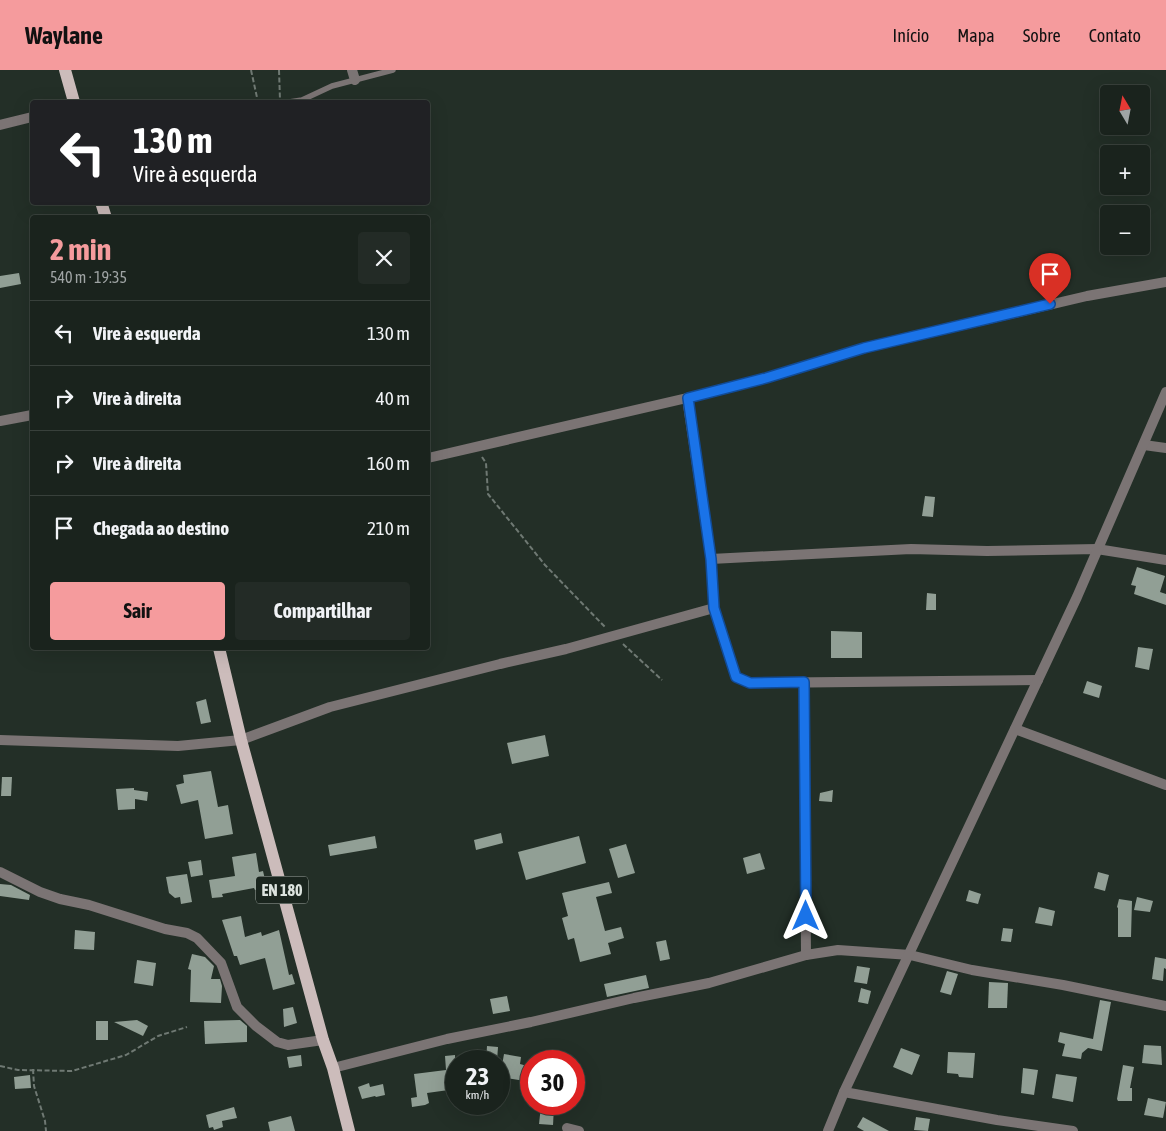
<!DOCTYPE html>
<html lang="pt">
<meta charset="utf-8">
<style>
:root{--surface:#1a231d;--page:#232b26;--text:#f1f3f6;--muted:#9fa4a4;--line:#38403b;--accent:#f59b9d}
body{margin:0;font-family:"Asap Condensed",sans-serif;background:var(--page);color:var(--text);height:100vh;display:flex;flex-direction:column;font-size:19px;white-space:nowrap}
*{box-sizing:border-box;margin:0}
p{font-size:16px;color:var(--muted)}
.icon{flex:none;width:28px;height:28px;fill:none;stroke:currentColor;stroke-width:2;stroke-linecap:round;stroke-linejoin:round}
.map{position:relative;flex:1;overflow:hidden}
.side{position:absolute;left:30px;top:145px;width:400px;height:435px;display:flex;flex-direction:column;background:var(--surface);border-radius:5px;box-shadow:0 5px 20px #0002,0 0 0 1px var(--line)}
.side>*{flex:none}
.hud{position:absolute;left:30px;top:30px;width:400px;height:105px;border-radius:5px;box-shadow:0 5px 20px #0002,0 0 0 1px var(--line);background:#202124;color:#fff;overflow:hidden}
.needle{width:32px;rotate:350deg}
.buttons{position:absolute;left:1100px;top:15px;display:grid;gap:10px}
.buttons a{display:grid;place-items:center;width:50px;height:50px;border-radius:5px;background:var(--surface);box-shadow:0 5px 20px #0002,0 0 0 1px var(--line);font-size:25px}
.speed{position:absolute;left:445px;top:980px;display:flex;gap:10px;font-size:25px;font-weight:700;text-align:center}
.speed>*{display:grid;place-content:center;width:65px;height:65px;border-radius:50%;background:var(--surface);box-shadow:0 5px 20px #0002,0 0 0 1px var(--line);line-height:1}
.speed small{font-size:12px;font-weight:400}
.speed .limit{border:8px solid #d22;background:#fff;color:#111}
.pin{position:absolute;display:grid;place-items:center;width:42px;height:42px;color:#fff;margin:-51px -21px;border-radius:50% 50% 50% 0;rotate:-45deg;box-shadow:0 0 5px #0007}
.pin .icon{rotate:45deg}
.me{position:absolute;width:55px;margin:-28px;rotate:0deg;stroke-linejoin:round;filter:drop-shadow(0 0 4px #0008)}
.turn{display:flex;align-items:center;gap:18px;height:105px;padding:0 20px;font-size:22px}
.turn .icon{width:65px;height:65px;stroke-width:2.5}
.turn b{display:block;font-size:35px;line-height:42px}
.round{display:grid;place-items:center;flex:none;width:52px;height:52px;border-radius:5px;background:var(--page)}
.overview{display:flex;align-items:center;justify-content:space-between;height:85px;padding:0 20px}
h1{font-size:30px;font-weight:700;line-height:38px;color:var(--accent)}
.cta{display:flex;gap:10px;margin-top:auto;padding:10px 20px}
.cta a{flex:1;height:58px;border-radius:5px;background:var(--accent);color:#111;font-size:20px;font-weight:700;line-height:58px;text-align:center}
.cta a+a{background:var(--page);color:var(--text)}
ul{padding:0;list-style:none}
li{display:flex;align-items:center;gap:15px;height:65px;padding:0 20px;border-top:1px solid var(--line)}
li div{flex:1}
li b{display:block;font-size:19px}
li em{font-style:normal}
header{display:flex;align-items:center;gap:30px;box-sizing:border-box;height:70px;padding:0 25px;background:var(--accent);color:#111}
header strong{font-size:24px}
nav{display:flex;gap:28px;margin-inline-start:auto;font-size:18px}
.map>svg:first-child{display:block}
.building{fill:#919f95}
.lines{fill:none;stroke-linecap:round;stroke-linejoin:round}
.path{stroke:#6f7973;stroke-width:2;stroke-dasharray:5 2.5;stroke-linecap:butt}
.service{stroke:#7b7474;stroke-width:5.5}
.minor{stroke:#7b7474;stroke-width:10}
.tertiary{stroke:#7b7474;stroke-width:10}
.primary{stroke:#ccbcbb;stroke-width:12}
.route-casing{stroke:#114b97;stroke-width:12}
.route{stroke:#1a73e8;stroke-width:9}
.labels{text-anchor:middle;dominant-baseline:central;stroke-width:5;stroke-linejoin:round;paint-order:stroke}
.shield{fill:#1a251e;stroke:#a2aaa4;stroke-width:1}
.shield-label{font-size:16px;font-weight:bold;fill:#dce3de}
</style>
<header>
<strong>Waylane</strong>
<nav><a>Início</a><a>Mapa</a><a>Sobre</a><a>Contato</a></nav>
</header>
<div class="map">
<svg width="1166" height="1061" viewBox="0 0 1166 1061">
<rect width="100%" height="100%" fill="#232f27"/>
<g class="building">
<path d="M19 203 21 214 0 218V206Z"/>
<path d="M925 426 935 427 933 447 922 446Z"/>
<path d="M1137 497 1165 506 1160 522 1166 524V535L1134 524 1136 516 1131 515Z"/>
<path d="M927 523 936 524V540H926Z"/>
<path d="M831 561 862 562V588H831Z"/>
<path d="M1138 577 1153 579 1149 600 1135 597Z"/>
<path d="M1087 611 1102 616 1099 628 1083 623Z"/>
<path d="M206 629 211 652 201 654 196 632Z"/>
<path d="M545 665 549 686 512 694 507 673Z"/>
<path d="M211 701 218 737 228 735 233 764 205 769 198 730 181 734 176 715 184 713 183 705Z"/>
<path d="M2 707H12L11 726H1Z"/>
<path d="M134 718V720L148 722 147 731 135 729V739L118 740 116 719Z"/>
<path d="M833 720 832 732 819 731 820 723Z"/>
<path d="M501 763 503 773 476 780 474 770Z"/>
<path d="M375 766 377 778 330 786 328 775Z"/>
<path d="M579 766 586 793 526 810 518 782Z"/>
<path d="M626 774 635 803 618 808 609 779Z"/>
<path d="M256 783 259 802 263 801 267 818 255 820 254 818 222 824 223 827 212 828 209 810 235 806 232 787Z"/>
<path d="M760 783 765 799 747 804 743 788Z"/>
<path d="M201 790 203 805 191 807 188 792Z"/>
<path d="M1098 802 1109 805 1105 821 1094 818Z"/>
<path d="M187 804 192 832 181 834 180 827 175 828 169 823 166 807Z"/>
<path d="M609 812 612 823 596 827 605 861 621 857 624 868 608 873 611 884 580 892 574 868 568 870 562 848 568 846 562 823Z"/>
<path d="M0 814 11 815 30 825 29 830 0 826Z"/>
<path d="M969 820 981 824 978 834 966 831Z"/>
<path d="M1137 827 1153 831 1150 842 1134 840Z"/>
<path d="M1119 829 1132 831 1131 867H1118V838L1117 837Z"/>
<path d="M1039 837 1055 841 1052 856 1035 853Z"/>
<path d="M241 846 245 867 261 862 262 866 279 860 289 905 292 904 295 914 273 920 265 888 240 895 237 886H234L222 850Z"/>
<path d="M1003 858 1013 859 1011 872 1001 871Z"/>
<path d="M75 860 95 862 94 880 74 879Z"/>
<path d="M666 870 670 889 660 891 656 872Z"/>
<path d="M192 884 205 887 214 896 211 909H220L222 916 221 933 190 932 191 900 188 899Z"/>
<path d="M1155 887 1166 889V899L1164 898 1163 911 1152 909Z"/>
<path d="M137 890 156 893 153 916 134 913Z"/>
<path d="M857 896 870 898 867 914 854 912Z"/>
<path d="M947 901 958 904 951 925 940 922Z"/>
<path d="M646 905 649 918 607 927 604 914Z"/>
<path d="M989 912 1008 913 1007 938H988Z"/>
<path d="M861 918 871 921 868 934 858 932Z"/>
<path d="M507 926 510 941 493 944 490 929Z"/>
<path d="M1100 930 1111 932 1102 981 1088 978 1082 983 1081 989 1062 986 1065 974 1058 972 1060 962 1093 969Z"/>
<path d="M293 937 297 953 284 957 283 939Z"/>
<path d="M137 950 148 956 143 966 114 952Z"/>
<path d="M240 950 247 956V972L205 974 204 951Z"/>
<rect x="96" y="951" width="12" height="19"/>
<path d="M1144 975 1161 976 1162 995 1142 993Z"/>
<path d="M487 976 498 977 497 991H486Z"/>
<path d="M901 978 920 985 912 1005 893 997Z"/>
<path d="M948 982 975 983 973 1008 959 1007 958 1004 947 1003Z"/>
<path d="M504 984 521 987 520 994 531 997V1012L500 1007Z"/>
<path d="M301 985 302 996 289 998 287 987Z"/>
<path d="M455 985 456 1019 427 1023 429 1033 425 1035 412 1037 411 1028 417 1027 414 1004 446 1000 445 986Z"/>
<path d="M1123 995 1134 997 1130 1018H1132V1031H1118L1117 1029Z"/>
<path d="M1023 998 1038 1000 1034 1025 1021 1023Z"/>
<path d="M1056 1004 1077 1007 1073 1032 1052 1028Z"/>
<path d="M30 1005 31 1018 15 1019 14 1007Z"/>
<path d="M369 1013 370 1017 383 1014 385 1025 376 1027 375 1026 362 1029 358 1017Z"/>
<path d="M1148 1028 1166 1032 1163 1048 1144 1045Z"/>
<path d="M473 1034H489V1043L474 1044Z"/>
<path d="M541 1036 554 1037 553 1055 539 1054Z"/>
<path d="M234 1037 237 1048 222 1051 223 1057 214 1060 213 1057 209 1058 206 1045Z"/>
<path d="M291 1046 295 1061H270L268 1052Z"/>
<path d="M863 1047 889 1061H864L857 1057Z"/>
<path d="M916 1047 930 1049 928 1061 914 1060Z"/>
</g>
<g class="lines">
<g class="path">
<path d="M251 0 258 32"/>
<path d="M279 0 280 30"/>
<path d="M482 387 486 393 488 424 545 495 605 557"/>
<path d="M623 574 662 610"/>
<path d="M0 996 18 1000 72 1001 126 985 158 966 187 957"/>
<path d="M33 999 34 1016 45 1051 46 1061"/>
</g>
<path class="service" d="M289 32 302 30 332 16 393 0"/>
<g class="minor">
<path d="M352 0 355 10"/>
<path d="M0 55 32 47"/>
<path d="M687 328 711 489 714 538 736 607 750 613 1038 610"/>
<path d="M0 351 32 345"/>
<path d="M1144 375 1166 378"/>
<path d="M428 388 687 328 766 308 864 278 1087 226 1166 212"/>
<path d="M711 489 911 479 987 481 1097 479 1166 490"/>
<path d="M804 613 806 885"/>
<path d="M1015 659 1166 715"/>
<path d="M0 670 178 676 241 670 330 637 500 594 566 579 714 538"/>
<path d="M0 802 40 822 60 829 89 835 165 859 187 863 197 868 221 893 237 937 256 956 277 972 288 975 323 970"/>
<path d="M333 998 447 969 531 952 634 928 709 913 806 885 838 880 910 885 972 900 1063 915 1166 936"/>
<path d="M844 1022 997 1050 1073 1061"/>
<path d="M567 1058 579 1061"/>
</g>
<path class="tertiary" d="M828 1061 844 1022 1077 527 1166 322"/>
<g class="primary">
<path d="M65 0 74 32"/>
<path d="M101 132 106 148"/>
<path d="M219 578 241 670 323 970 333 998 349 1061"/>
</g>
</g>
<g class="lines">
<defs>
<path id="route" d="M806 846 804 612 750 613 736 607 714 538 711 489 688 328 766 308 864 278 1050 234"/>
</defs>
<use href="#route" class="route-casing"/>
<use href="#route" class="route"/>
</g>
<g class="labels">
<rect class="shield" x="256" y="806.5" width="52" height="27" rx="4"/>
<g class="shield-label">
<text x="282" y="820">EN 180</text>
</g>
</g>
</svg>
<div class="buttons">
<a><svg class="needle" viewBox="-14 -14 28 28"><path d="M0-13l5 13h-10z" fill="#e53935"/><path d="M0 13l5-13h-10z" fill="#9fa4a4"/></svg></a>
<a>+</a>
<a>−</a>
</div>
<div class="speed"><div>23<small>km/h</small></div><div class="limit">30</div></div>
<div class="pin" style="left:1050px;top:234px;background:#d93025"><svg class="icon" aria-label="arrive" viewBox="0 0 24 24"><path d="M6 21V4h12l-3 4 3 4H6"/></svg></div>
<svg class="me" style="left:806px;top:846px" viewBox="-20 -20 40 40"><path d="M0-17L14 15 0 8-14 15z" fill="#1a73e8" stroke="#fff" stroke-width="4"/></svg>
<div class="hud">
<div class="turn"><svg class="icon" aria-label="left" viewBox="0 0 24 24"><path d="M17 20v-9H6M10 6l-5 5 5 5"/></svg><div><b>130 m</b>Vire à esquerda</div></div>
</div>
<section class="side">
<div class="overview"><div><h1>2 min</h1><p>540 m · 19:35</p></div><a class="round"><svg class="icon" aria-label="close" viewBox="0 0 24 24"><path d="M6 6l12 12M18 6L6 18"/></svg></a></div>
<ul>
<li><svg class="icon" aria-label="left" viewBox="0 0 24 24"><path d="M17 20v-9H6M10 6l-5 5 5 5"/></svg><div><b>Vire à esquerda</b></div><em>130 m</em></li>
<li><svg class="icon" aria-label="right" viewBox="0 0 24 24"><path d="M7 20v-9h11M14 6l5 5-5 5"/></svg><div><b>Vire à direita</b></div><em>40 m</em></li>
<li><svg class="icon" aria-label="right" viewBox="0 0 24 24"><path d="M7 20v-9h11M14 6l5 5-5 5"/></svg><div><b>Vire à direita</b></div><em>160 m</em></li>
<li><svg class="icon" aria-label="arrive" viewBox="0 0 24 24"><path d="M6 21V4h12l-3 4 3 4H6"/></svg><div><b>Chegada ao destino</b></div><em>210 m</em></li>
</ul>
<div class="cta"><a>Sair</a><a>Compartilhar</a></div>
</section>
</div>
